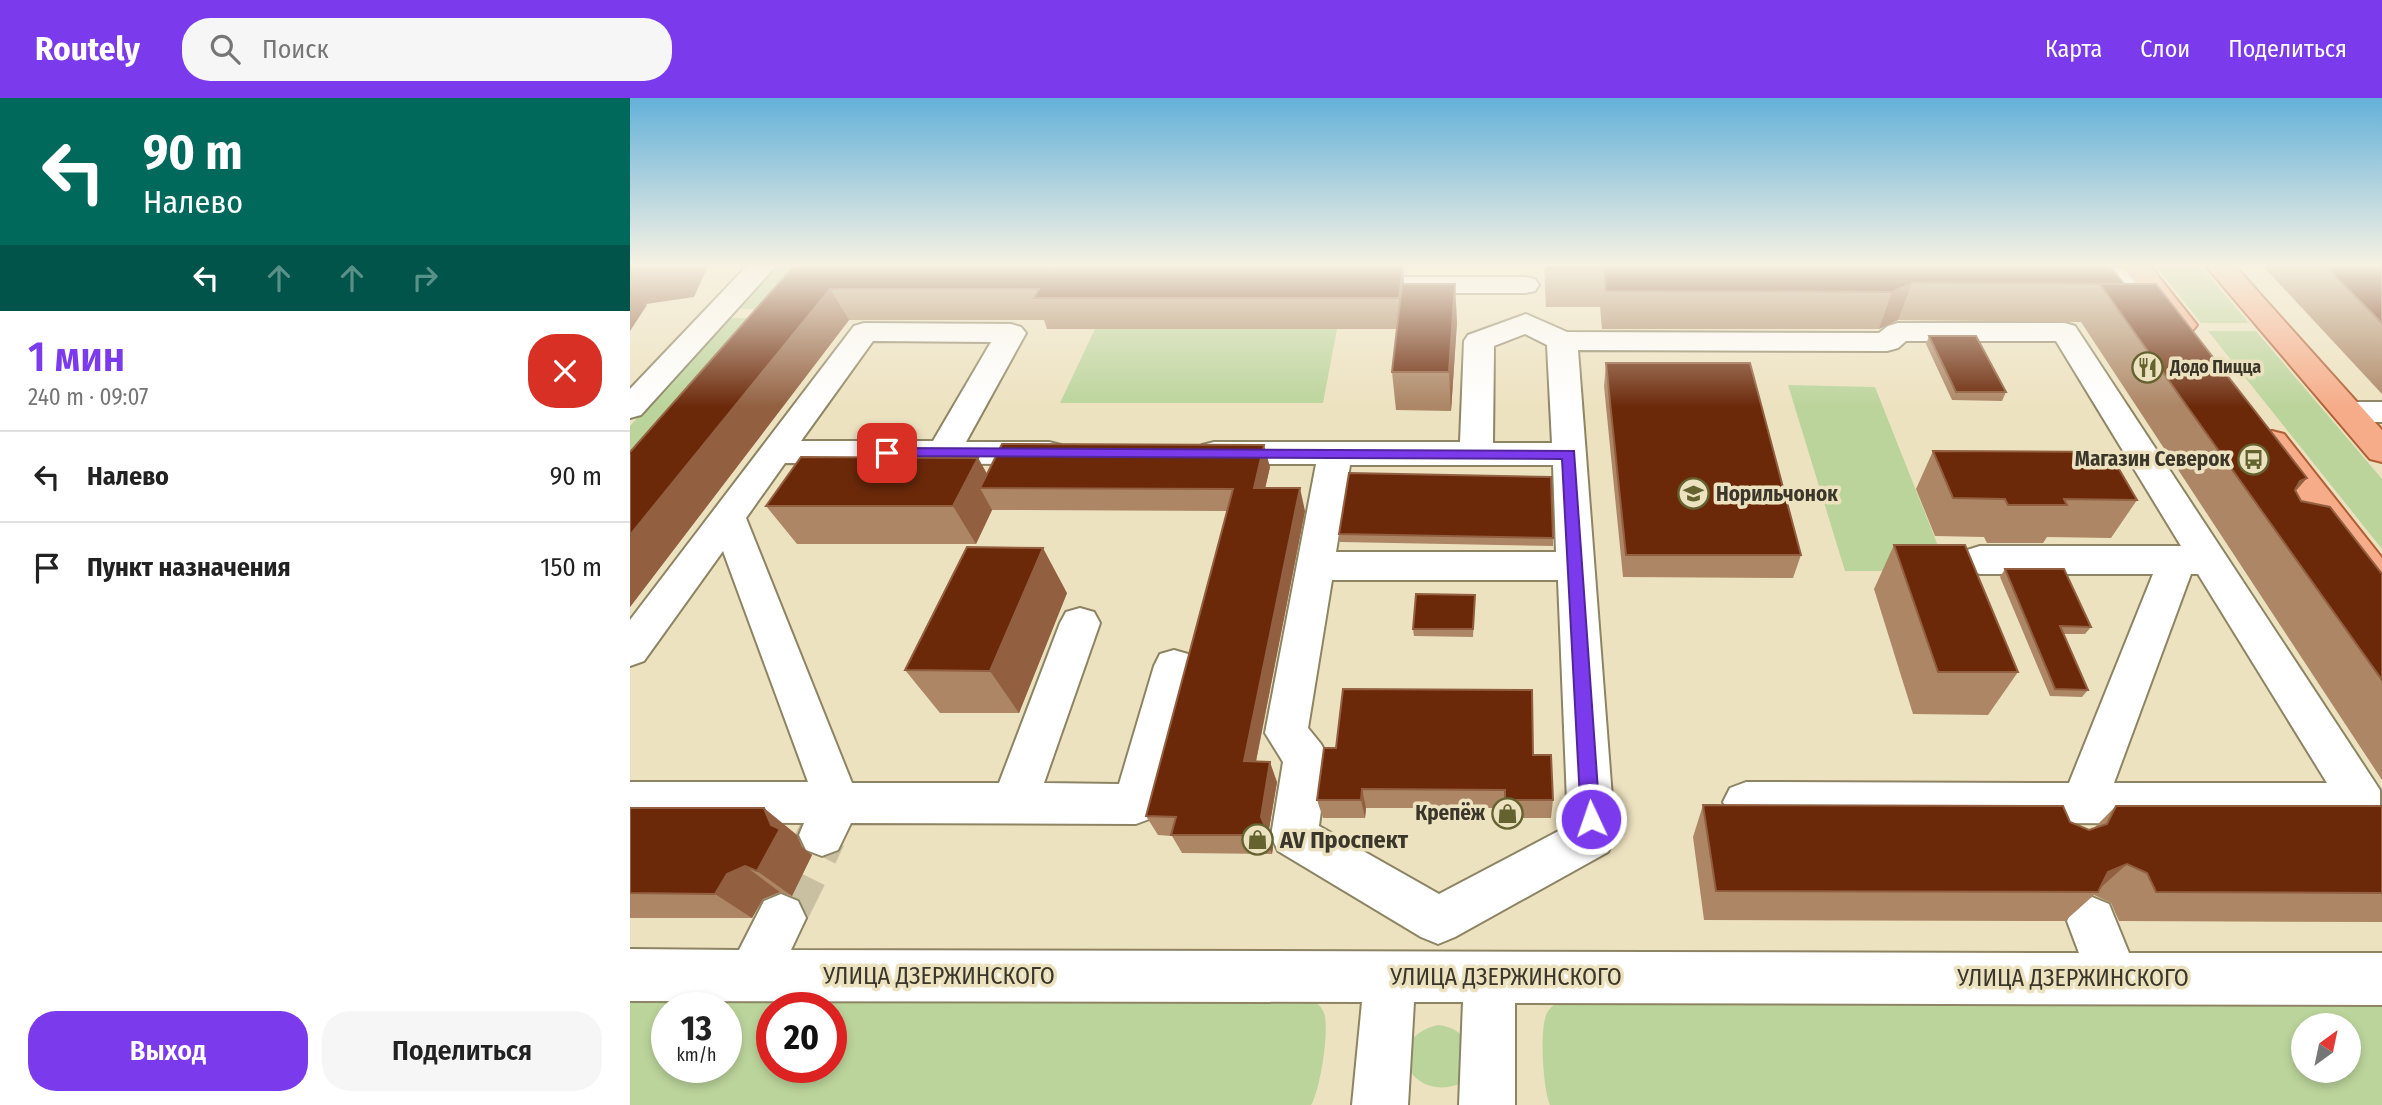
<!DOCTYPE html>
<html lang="ru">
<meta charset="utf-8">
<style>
:root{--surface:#fff;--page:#f6f6f6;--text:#222;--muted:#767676;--line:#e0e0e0;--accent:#7c3aed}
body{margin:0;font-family:"Fira Sans Condensed",sans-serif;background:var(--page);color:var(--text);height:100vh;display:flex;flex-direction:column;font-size:26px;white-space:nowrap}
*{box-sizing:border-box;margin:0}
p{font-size:23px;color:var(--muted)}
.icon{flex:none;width:38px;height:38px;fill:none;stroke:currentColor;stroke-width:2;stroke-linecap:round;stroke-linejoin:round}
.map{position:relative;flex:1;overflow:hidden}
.side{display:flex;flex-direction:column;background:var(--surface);width:630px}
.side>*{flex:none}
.top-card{background:#00695c;color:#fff;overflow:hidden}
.needle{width:46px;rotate:33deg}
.fabs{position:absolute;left:1661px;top:915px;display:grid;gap:14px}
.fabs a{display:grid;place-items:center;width:70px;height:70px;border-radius:50%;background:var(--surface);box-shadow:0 4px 10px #0003;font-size:35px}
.speed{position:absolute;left:21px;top:894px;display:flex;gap:14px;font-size:35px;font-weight:700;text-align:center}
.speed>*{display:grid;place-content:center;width:91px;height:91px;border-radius:50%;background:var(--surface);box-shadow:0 4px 10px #0003;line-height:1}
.speed small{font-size:18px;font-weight:400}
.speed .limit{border:10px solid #d22;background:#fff;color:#111}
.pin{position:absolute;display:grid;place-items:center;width:60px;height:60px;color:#fff;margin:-30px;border-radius:14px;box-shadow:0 4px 10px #0006}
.me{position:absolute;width:77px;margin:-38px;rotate:357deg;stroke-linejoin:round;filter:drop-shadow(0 0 5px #0008)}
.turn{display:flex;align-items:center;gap:24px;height:147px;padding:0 28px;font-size:32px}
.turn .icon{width:91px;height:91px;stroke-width:2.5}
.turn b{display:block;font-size:49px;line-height:60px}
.lanes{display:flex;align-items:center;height:66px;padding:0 28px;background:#0003;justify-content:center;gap:35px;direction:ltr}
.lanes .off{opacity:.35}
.round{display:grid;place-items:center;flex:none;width:74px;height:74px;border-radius:28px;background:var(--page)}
.summary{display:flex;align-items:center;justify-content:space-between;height:119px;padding:0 28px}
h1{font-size:42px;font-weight:600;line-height:52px;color:var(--accent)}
.primary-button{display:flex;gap:14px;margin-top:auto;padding:14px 28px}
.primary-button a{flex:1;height:80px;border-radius:28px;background:var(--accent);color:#fff;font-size:28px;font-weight:600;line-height:80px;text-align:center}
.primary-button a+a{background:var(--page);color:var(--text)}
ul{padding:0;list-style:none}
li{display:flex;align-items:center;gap:21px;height:91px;padding:0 28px;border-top:2px solid var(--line)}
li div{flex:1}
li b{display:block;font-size:26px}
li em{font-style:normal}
header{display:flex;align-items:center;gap:42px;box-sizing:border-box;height:98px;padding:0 35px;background:var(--accent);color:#fff}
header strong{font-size:33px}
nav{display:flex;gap:38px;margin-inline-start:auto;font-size:24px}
.search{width:490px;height:63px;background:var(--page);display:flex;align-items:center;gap:18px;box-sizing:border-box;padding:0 24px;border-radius:28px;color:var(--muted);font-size:26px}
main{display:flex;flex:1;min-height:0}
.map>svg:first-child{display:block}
.green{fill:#bbd49b;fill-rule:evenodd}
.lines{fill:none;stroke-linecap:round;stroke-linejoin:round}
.minor-tunnel{stroke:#c9c0a2;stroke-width:49;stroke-dasharray:49 24;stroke-linecap:butt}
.minor-casing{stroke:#8d8464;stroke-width:4}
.major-casing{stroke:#b05f35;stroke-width:4}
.minor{fill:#fff;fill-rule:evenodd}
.major{fill:#f6ac89;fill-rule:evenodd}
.wall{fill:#ac8665}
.shaded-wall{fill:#926041}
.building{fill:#6b290a;stroke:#926041;stroke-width:2}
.route{fill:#7c3aed;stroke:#51269a;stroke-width:2}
.labels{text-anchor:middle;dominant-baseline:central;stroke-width:7;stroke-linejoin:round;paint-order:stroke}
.far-poi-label{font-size:18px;font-weight:bold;fill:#3a3629;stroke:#ede2c0;text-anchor:start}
.poi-label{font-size:21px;font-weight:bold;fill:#3a3629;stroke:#ede2c0;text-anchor:end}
.near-poi-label{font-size:24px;font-weight:bold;fill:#3a3629;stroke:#ede2c0;text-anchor:start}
.near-street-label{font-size:24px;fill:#3a3629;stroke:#ede2c0}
</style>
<header>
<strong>Routely</strong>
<div class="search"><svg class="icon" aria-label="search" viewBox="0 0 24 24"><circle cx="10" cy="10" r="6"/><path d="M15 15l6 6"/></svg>Поиск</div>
<nav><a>Карта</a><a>Слои</a><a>Поделиться</a></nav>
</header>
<main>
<section class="side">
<div class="top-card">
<div class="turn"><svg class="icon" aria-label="left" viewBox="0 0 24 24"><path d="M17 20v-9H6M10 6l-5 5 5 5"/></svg><div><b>90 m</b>Налево</div></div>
<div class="lanes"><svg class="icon" aria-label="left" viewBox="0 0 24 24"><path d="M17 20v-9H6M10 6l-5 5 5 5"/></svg><svg class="icon off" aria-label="ahead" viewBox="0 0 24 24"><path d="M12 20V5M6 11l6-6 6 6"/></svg><svg class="icon off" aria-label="ahead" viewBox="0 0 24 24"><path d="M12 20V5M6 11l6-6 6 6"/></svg><svg class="icon off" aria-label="right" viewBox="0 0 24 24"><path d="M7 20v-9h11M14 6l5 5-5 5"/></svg></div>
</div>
<div class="summary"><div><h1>1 мин</h1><p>240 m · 09:07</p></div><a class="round" style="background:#d93025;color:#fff"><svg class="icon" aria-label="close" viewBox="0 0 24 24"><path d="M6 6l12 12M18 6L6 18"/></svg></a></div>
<ul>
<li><svg class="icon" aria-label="left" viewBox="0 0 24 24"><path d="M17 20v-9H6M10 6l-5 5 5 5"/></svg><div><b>Налево</b></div><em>90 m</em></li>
<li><svg class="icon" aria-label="arrive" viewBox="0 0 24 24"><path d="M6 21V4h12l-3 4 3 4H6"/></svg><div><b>Пункт назначения</b></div><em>150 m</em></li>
</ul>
<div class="primary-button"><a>Выход</a><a>Поделиться</a></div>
</section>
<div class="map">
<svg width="1752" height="1007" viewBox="0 0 1752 1007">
<rect width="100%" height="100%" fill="#ede2c0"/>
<g class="green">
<path d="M145 168H173L136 211H106Z"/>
<path d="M1526 168H1570L1619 225H1571Z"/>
<path d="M98 220H128L0 366V328Z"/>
<path d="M465 231H707L693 305H430Z"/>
<path d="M1578 233H1626L1752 381V451Z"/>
<path d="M1158 287 1245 289 1318 473H1215Z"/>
<path d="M0 898 679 899C685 904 691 907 694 915 700 931 690 993 681 1007H0ZM37 910H96V970H37ZM142 910H201V970H142Z"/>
<path d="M933 901H1752V1007H920C913 992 909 929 917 915 921 908 926 905 933 901ZM1673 928H1718V973H1673Z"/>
<path d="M808 927C823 929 829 933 838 945L832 985C779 1007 750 940 808 927Z"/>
</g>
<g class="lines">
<path class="minor-tunnel" d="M151 820 192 737"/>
<defs>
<g id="minor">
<path d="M117 168H146L11 317 0 320V291Z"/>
<path d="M1435 170H1514L1524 172 1528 178 1524 184 1514 186H1435L1425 184 1421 178 1425 172Z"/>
<path d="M771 179H895L905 181 909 187 905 193 895 195H771L761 193 757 187 761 181Z"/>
<path d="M896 216 937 234 1249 235 1258 228 1268 225H1435L1445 228 1750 692V720L1734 726 1116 724 1100 718 1093 704 1100 690 1116 684 1439 685 1523 476H1350L1337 472 1331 462 1337 452 1350 448H1551L1426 243H1276L1268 250 1257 253 948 252 985 739 978 754 825 839 808 846 791 839 648 753 641 738 653 664 635 635 686 366H584L572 363 567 355 572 347 584 344H830L834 243 838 237ZM895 236 917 247 922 345H863L864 248ZM720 367H923L926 454H706ZM1561 476H1568L1697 685H1484ZM702 482H928L938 728 809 796 689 728 698 659 691 646 678 630Z"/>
<path d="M234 225 381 226 391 229 396 235 336 344H419L431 347 436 355 431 363 419 366 155 365 116 420 222 685H369L430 525 436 514 450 510 464 514 470 525 414 685 489 686 524 568 530 556 544 552 558 556 564 568 529 706 522 720 506 726 221 725 208 752 192 758 176 752 169 737 174 725 0 724V684H178L93 453 14 563 0 568V522L224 228ZM243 243 361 244 303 343H171Z"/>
<path d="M1718 304H1752V324H1718L1707 321 1702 314 1707 307Z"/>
<path d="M151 796 168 803 176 820 161 852 1449 855 1437 823 1445 806 1462 799 1479 806 1499 855H1752V907L885 905V1007H829L833 904H784L778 1007H722L732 904 0 903V851L109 852 134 803Z"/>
</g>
<g id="major">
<path d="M1492 168H1520L1567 227 1562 233 1552 236 1542 233Z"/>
<path d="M1576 168H1605L1752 332V364L1740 361Z"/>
<path d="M1642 333 1654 336 1752 460V501L1739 497 1630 352 1625 344 1630 336Z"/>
</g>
</defs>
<use href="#minor" class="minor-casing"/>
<use href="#major" class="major-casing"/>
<use href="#minor" class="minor"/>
<use href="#major" class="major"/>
</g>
<g class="wall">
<path d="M164 168H773L774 186 827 224 821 313 766 312 762 274 767 231H417L414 222H219L0 509V354Z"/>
<path d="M914 168H1480L1494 186 1666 393 1671 403 1752 476V682L1451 224 1268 222 1249 231H972L970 208V209H916Z"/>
<path d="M1633 168H1752V296Z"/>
<path d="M1299 238 1376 294 1372 303 1322 302 1296 246Z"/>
<path d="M976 265 1171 457 1163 480 993 479 974 288Z"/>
<path d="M1303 353 1507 402 1481 440 1417 439 1413 445H1357L1354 439 1305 438 1286 391Z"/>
<path d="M348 360 357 376 640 369 635 390 675 413 626 664 647 684 638 737 643 749 642 756 552 755 542 738 528 737 516 718 597 413 362 412 346 446H167L136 408Z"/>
<path d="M709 436 923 440V448L710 444Z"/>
<path d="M1264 447 1388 574 1358 617 1283 616 1244 491Z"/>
<path d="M1375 471 1461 529 1455 536H1433L1458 592 1452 599 1420 598 1370 479Z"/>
<path d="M437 495 389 615H310L275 572Z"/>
<path d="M845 497 843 539 784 538 783 531Z"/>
<path d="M706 650 903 657 923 702 921 720H875V710H736L735 720H693L687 702Z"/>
<path d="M1073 707 1440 724 1459 732 1463 731 1486 708H1752V824L1489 823 1481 805 1464 797 1435 823 1074 822 1063 739Z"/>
<path d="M0 710 167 737 172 749 182 757 162 798 150 794 133 801 122 820H0Z"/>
</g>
<g class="shaded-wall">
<path d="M0 168H78L64 199 16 206 17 207 0 233Z"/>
<path d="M773 168 775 199 772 231 769 200Z"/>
<path d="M1282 185 1268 222 1249 231 1262 194Z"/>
<path d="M825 186 827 224 821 313 819 274Z"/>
<path d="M200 191 219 222 0 509V437Z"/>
<path d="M634 347 640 369 630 413 624 390Z"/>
<path d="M348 360 365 390H350L362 412 346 446 323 408Z"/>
<path d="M1677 380 1644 418 1670 383Z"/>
<path d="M670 390 675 413 622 683 614 663Z"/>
<path d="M413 450 437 495 389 615 360 573Z"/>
<path d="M640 664 647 684 638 737 643 749 642 756 634 737 631 719Z"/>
<path d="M732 691 736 710 735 720 731 702Z"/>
<path d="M134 710 167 737 172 749 182 757 162 798 127 773 141 727Z"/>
<path d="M1497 766 1466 794 1478 774Z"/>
<path d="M115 768 150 794 133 801 122 820 85 796 97 776Z"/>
</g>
<g class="building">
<path d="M164 168H422L420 171 422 168H773L769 200H404L409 191H200L0 437V354Z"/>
<rect x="917" y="168" width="56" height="4"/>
<path d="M973 168H1480L1494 186 1282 185 1262 194 976 193Z"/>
<path d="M1695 168H1752V225Z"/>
<path d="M772 186H825L819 274H762Z"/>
<path d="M1470 186H1526L1677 380 1670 383 1665 392 1671 403 1700 409 1752 476V582Z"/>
<path d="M1299 238H1346L1376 294H1326Z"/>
<path d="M976 265H1120L1171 457H996Z"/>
<path d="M372 346 634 347 624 390H670L614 663 640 664 631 719 636 731 634 737H541L546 719 516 718 603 391 350 390Z"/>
<path d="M1303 353 1479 354 1507 402 1434 401 1437 407H1378L1375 401 1323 400Z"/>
<path d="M171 359 348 360 323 408H136Z"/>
<path d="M719 375 921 379 923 440 709 436Z"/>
<path d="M1264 447H1335L1388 574H1308Z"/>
<path d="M337 449 413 450 360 573 275 572Z"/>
<path d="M1375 471H1434L1461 529 1430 528 1458 592 1425 591Z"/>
<path d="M786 496 845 497 843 531H783Z"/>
<path d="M713 591 902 592 903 657H921L923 702H875V692L732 691 731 702H687L694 650H706Z"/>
<path d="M1073 707 1433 708 1440 724 1459 732 1477 726 1486 708H1752V795L1526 794 1517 775 1497 766 1478 774 1468 794 1086 793Z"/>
<path d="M0 710H134L141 727 150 731 127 773 115 768 97 776 85 796 0 795Z"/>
</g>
<linearGradient id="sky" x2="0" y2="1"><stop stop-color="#64b1d9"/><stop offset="0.54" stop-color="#f7f2e3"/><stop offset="1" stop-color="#f7f2e3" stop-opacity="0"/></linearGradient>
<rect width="1752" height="309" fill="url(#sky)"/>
<path class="route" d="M257 350 944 353 970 721 967 727 961 730 954 727 951 721 932 361 252 358 250 355Z"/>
<defs>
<symbol id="restaurant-ring" viewBox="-11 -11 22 22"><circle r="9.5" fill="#ede2c0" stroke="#646330" stroke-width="1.5"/><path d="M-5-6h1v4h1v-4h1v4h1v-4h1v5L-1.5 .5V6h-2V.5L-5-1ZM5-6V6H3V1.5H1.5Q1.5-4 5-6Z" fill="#646330"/></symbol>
<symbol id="bus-ring" viewBox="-11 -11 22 22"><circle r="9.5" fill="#ede2c0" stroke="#646330" stroke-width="1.5"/><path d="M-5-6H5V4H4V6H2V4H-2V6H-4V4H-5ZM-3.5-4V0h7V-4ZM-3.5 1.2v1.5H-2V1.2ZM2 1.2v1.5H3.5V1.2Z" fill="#646330"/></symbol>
<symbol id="school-ring" viewBox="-11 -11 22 22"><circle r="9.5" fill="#ede2c0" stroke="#646330" stroke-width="1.5"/><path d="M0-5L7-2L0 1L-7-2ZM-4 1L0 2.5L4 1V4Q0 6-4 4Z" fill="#646330"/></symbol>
<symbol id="shop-ring" viewBox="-11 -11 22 22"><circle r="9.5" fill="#ede2c0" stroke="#646330" stroke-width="1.5"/><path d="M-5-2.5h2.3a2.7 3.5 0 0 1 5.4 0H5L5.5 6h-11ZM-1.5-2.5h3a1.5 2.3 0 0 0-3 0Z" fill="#646330"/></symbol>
</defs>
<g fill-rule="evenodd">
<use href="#restaurant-ring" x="1500" y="252" width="35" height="35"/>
<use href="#bus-ring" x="1606" y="344" width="35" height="35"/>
<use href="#school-ring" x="1046" y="378" width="35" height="35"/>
<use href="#shop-ring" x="860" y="698" width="35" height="35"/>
<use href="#shop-ring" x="610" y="724" width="35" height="35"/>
</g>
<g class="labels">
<g class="far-poi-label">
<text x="1540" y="269">Додо Пицца</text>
</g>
<g class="poi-label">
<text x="1600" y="361">Магазин Северок</text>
<text x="1086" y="396" text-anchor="start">Норильчонок</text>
<text x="855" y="715">Крепёж</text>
</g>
<g class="near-poi-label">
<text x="650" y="742">AV Проспект</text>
</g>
<g class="near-street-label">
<text x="309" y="878">УЛИЦА ДЗЕРЖИНСКОГО</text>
<text x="876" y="879">УЛИЦА ДЗЕРЖИНСКОГО</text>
<text x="1443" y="880">УЛИЦА ДЗЕРЖИНСКОГО</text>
</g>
</g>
</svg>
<div class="fabs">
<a><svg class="needle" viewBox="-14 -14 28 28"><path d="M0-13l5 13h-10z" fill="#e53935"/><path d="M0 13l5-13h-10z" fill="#767676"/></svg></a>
</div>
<div class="speed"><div>13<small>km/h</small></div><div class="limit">20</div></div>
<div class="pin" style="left:257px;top:355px;background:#d93025"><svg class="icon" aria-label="arrive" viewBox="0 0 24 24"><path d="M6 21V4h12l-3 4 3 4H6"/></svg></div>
<svg class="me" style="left:961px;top:721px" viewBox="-20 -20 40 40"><circle r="17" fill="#7c3aed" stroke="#fff" stroke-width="3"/><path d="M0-11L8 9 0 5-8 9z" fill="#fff"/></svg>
</div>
</main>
